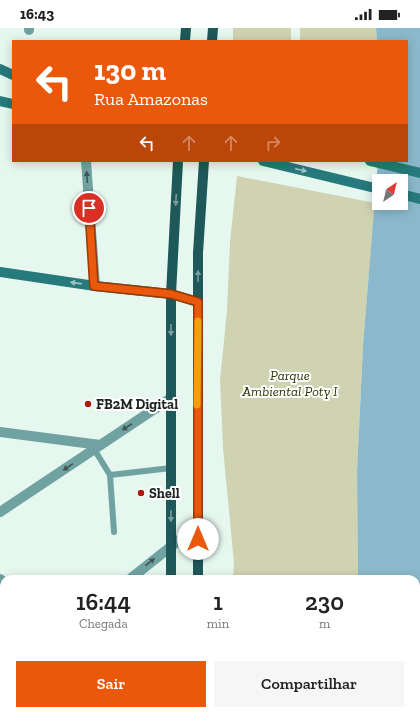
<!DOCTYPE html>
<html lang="pt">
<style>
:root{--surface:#fff;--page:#f6f6f6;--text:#222;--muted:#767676;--accent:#ea580c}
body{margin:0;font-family:"Zilla Slab",serif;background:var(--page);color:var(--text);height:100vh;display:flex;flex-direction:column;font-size:15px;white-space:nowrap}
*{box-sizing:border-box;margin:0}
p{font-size:13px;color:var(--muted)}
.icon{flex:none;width:22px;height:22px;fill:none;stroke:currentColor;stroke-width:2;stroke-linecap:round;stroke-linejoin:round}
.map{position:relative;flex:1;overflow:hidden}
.drawer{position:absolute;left:0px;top:547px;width:420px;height:140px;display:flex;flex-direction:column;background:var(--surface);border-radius:12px 12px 0 0;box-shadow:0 2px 10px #0003}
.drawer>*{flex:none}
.guide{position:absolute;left:12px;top:12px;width:396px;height:122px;border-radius:0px;box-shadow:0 2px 10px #0003;background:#ea580c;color:#fff;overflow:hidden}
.needle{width:26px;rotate:35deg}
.controls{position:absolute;left:372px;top:146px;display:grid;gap:8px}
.controls a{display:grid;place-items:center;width:36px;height:36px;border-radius:0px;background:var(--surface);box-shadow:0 2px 10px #0003;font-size:20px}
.pin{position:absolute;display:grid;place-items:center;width:34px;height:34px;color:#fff;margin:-17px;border:2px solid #fff;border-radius:50%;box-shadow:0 1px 4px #0007}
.me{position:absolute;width:44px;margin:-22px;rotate:0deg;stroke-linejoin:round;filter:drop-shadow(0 0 3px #0008)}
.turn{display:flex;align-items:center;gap:14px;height:84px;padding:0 16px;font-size:18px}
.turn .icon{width:52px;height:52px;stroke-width:2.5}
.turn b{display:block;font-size:28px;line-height:34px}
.lanes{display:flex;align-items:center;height:38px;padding:0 16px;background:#0003;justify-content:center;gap:20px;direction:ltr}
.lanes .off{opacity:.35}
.eta{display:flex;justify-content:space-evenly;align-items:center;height:68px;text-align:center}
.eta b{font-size:24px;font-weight:600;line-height:28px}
.cta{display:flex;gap:8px;margin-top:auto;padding:8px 16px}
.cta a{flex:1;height:46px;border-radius:0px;background:var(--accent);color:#fff;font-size:16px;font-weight:600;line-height:46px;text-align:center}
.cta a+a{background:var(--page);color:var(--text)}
.status{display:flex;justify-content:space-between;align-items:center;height:28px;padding:0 20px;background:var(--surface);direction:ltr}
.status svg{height:11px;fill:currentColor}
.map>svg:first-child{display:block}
.green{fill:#cfd3b1}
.water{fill:#8bb9cb;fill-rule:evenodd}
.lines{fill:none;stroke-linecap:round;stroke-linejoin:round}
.service{stroke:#71a2a2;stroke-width:6}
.minor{stroke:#71a2a2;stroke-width:10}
.tertiary{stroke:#71a2a2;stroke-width:10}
.secondary{stroke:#267a7b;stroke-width:10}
.primary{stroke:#1f5859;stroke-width:10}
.oneway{fill:#9dc3c4}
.oneway2{fill:#3f5655}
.oneway3{fill:#799b9b}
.route-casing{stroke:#983908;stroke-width:10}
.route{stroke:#ea580c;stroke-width:7}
.slow{stroke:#f59e0b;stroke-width:7}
.poi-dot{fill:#ac1c0d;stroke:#fff;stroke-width:1.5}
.labels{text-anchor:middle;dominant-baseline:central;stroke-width:4;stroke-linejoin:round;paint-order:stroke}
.park-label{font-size:14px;font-style:italic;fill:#303301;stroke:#fff}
.poi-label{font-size:14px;font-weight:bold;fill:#1d2421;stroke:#fff;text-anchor:start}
</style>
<div class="status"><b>16:43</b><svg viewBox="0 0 49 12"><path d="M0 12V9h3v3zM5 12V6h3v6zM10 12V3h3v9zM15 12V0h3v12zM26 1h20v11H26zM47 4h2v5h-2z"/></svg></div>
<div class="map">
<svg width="420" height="687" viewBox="0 0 420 687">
<rect width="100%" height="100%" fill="#e5f7ef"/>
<g class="green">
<rect x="233" y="0" width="58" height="13"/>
<path d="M300 0H376L377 13H300Z"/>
<path d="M237 148 375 175 363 318 357 443 358 551H233L234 535 223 420 220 352 227 283 230 214Z"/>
<path d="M64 683H154L158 684V687H60Z"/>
<rect x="231" y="683" width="128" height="4"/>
</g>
<path class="water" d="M376 0H420V687H359V683H416V551H358L357 443 363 318 378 133H407V13H377ZM379 153H401V175H379Z"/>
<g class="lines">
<g class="service">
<path d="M94 421 110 447 114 504"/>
<path d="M110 447 171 440"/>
</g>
<g class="minor">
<path d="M29 2V0"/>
<path d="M86 133 95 258"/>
<path d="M0 404 100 417"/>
<path d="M0 551 4 554"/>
<path d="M130 551 198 497"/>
<path d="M0 659 4 656"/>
</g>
<path class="tertiary" d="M0 484 171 370"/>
<g class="secondary">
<path d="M0 41 13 47"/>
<path d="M0 73 13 76"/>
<path d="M263 133 379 161"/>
<path d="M370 133 420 145"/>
<path d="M401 166 420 171"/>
<path d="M0 244 95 258 171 266 198 274"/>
</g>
<g class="primary">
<path d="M185 13 186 0"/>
<path d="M212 13 213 0"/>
<path d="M171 551V266L178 133"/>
<path d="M198 551V225L204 133"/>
<path d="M172 683 173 687"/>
<path d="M198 683V687"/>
</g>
</g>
<defs><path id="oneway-solid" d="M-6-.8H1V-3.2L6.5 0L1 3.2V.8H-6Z"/></defs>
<g class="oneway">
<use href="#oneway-solid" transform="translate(301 142) rotate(13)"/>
<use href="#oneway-solid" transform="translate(76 255) rotate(-172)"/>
</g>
<g class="oneway2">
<use href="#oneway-solid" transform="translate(87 149) rotate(-94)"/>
<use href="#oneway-solid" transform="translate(127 399) rotate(147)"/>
<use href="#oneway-solid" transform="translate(68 439) rotate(146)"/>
<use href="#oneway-solid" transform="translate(150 534) rotate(-39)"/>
</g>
<g class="oneway3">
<use href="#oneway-solid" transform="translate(176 172) rotate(93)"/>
<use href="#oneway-solid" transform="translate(198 248) rotate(-89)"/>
<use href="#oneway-solid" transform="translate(171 302) rotate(90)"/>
<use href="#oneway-solid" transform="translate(171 488) rotate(90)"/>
</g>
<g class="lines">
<defs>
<path id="route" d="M89 180 94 258 171 266 198 274V511"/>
</defs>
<use href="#route" class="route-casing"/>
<use href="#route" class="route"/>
<path class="slow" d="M197 377 198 293"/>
</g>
<g class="poi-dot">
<circle cx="88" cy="376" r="4"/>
<circle cx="141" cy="465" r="4"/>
</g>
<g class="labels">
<g class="park-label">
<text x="290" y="347">Parque<tspan x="290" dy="16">Ambiental Poty I</tspan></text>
</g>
<g class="poi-label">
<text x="96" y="376">FB2M Digital</text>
<text x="149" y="465">Shell</text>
</g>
</g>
</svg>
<div class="controls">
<a><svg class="needle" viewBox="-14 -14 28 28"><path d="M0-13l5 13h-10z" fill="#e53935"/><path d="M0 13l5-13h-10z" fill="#767676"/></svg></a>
</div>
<div class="pin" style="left:89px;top:180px;background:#d93025"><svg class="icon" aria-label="arrive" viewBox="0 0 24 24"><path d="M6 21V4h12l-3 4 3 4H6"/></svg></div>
<svg class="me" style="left:198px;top:511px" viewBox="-20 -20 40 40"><circle r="19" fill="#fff"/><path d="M0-13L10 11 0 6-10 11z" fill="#ea580c"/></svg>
<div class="guide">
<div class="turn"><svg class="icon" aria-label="left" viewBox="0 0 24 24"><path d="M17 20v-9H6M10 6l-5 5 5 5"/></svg><div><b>130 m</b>Rua Amazonas</div></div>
<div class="lanes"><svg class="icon" aria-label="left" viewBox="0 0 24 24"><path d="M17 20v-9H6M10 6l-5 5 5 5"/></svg><svg class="icon off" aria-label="ahead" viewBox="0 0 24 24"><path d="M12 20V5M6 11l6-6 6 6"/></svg><svg class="icon off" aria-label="ahead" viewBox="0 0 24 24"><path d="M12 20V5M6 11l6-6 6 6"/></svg><svg class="icon off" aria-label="right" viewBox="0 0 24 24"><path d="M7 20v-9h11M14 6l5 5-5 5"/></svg></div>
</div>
<section class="drawer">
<div class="eta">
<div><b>16:44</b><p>Chegada</p></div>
<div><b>1</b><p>min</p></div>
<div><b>230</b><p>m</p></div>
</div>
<div class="cta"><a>Sair</a><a>Compartilhar</a></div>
</section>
</div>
